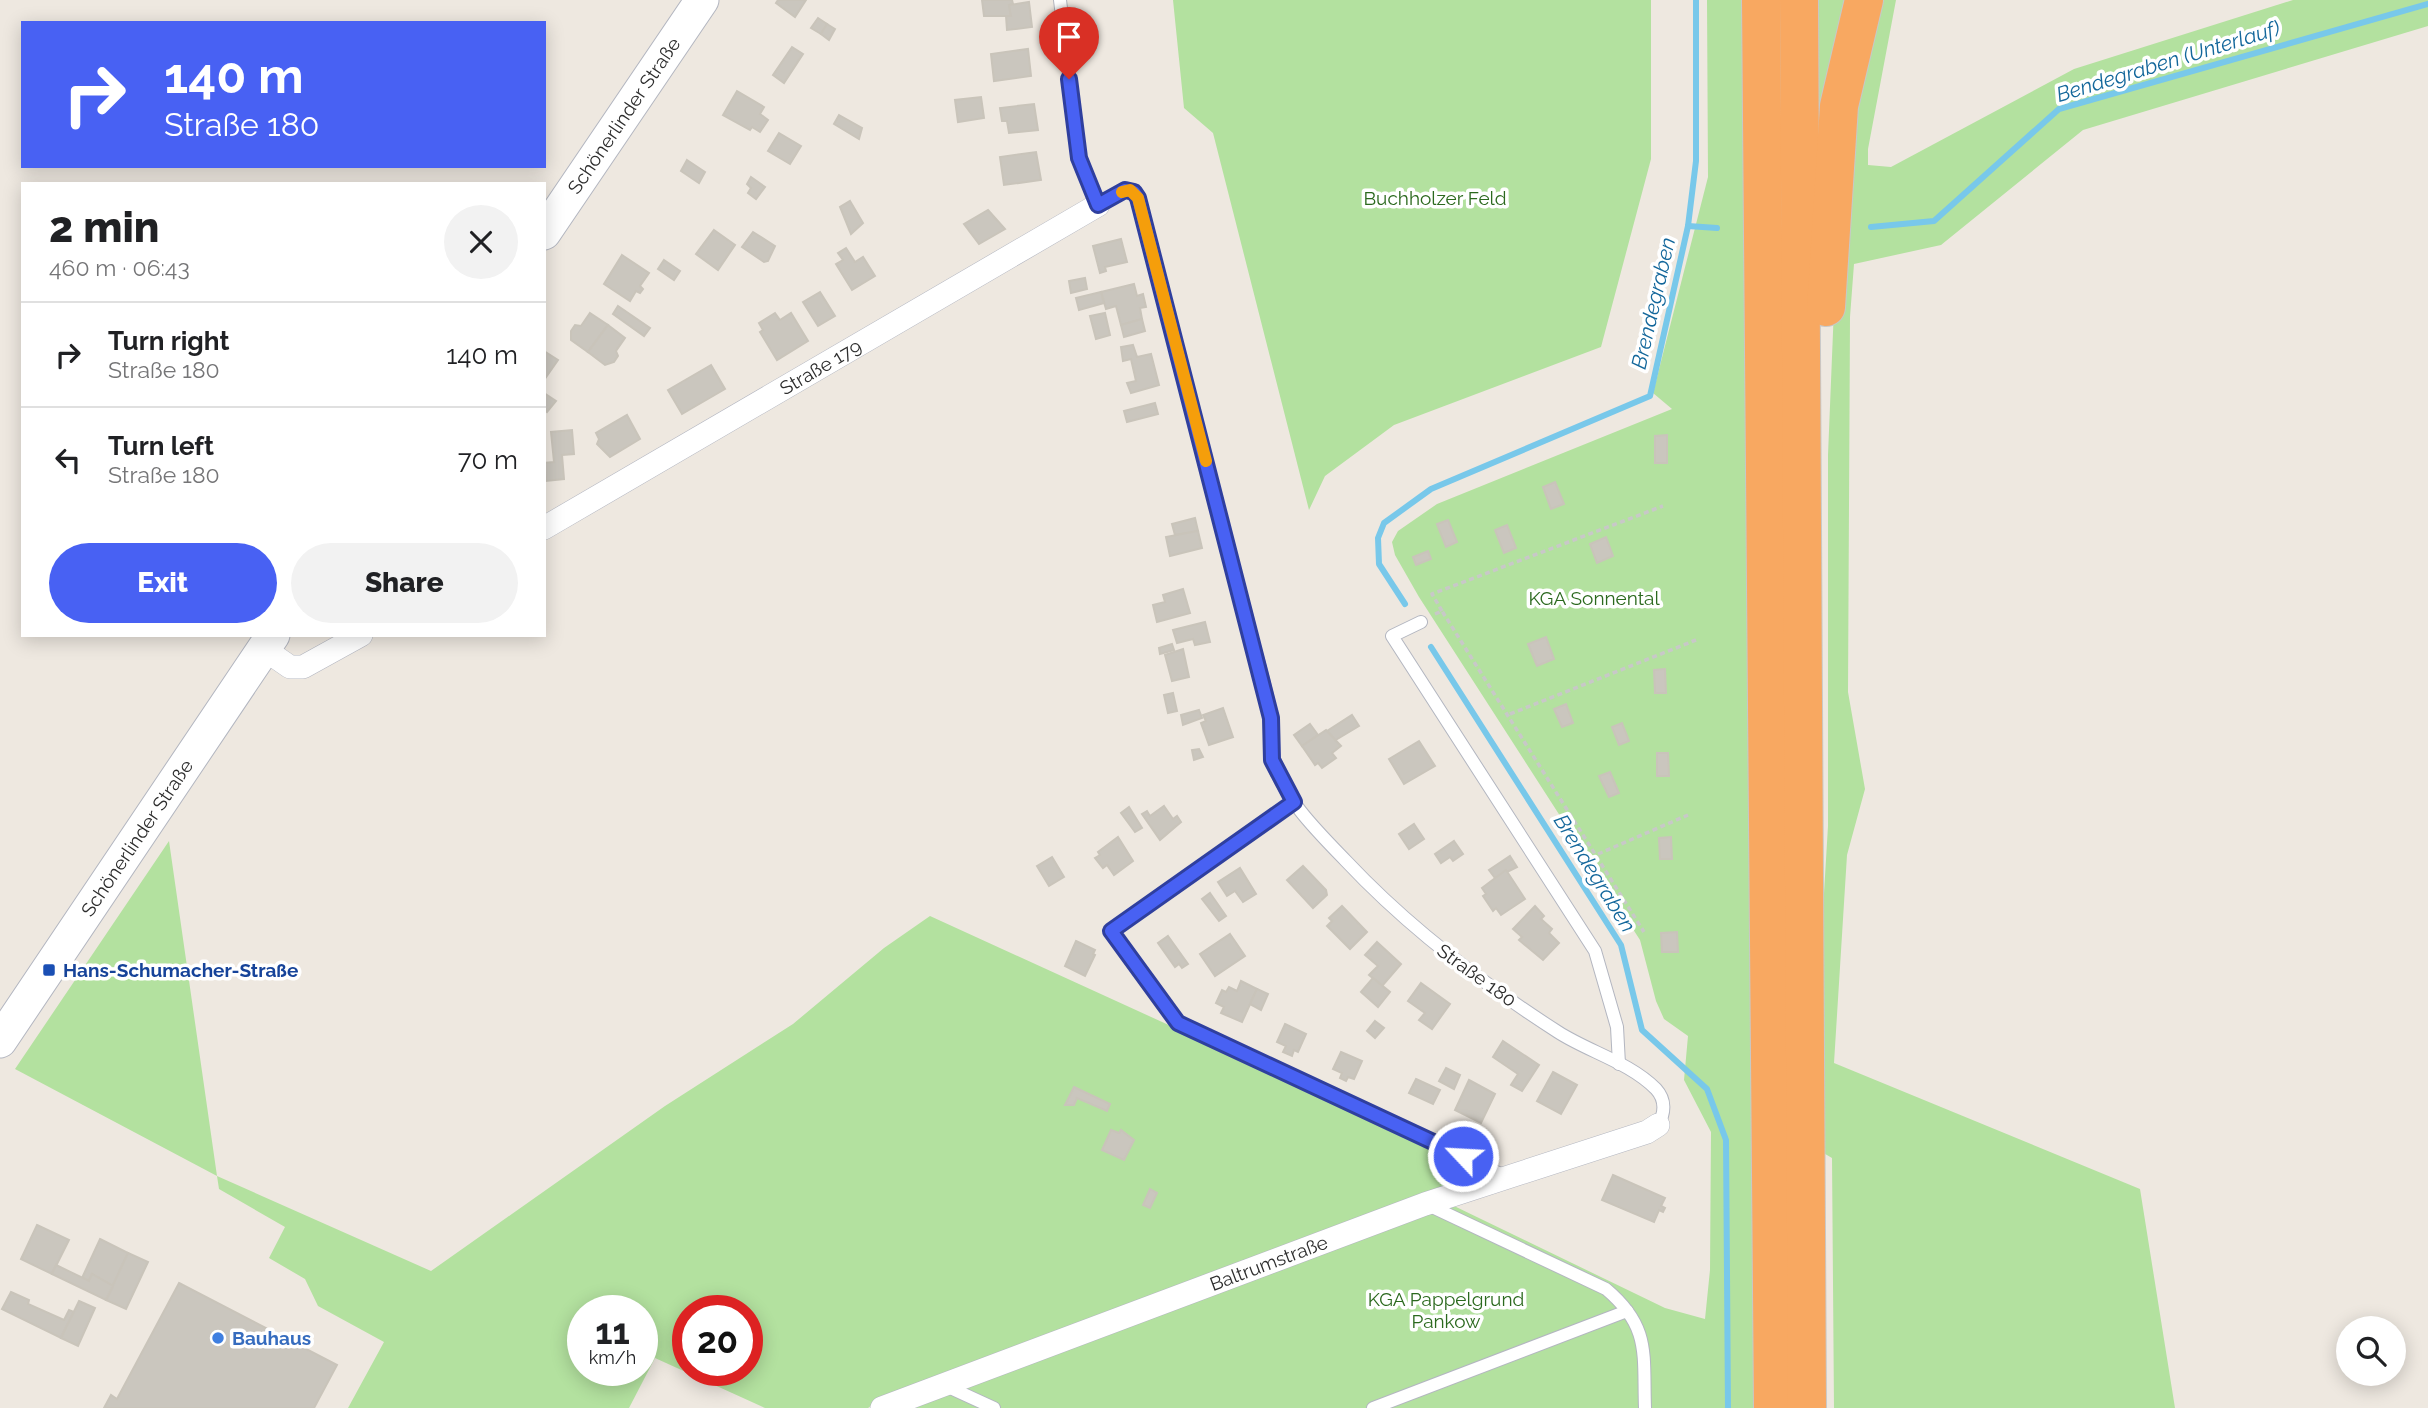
<!DOCTYPE html>
<meta charset="utf-8">
<style>
:root{--surface:#fff;--page:#f2f2f2;--text:#202124;--muted:#757577;--line:#e0e0e0;--accent:#4861f3}
body{margin:0;font-family:Raleway,sans-serif;background:var(--page);color:var(--text);height:100vh;display:flex;flex-direction:column;font-size:26px;white-space:nowrap}
*{box-sizing:border-box;margin:0}
p{font-size:23px;color:var(--muted)}
.icon{flex:none;width:38px;height:38px;fill:none;stroke:currentColor;stroke-width:2;stroke-linecap:round;stroke-linejoin:round}
.map{position:relative;flex:1;overflow:hidden}
.drawer{position:absolute;left:21px;top:182px;width:525px;height:455px;display:flex;flex-direction:column;background:var(--surface);border-radius:0px;box-shadow:0 4px 18px #0003}
.drawer>*{flex:none}
.guide{position:absolute;left:21px;top:21px;width:525px;height:147px;border-radius:0px;box-shadow:0 4px 18px #0003;background:#4861f3;color:#fff;overflow:hidden}
.buttons{position:absolute;left:2336px;top:1316px;display:grid;gap:14px}
.buttons a{display:grid;place-items:center;width:70px;height:70px;border-radius:50%;background:var(--surface);box-shadow:0 4px 18px #0003;font-size:35px}
.speed{position:absolute;left:567px;top:1295px;display:flex;gap:14px;font-size:35px;font-weight:700;text-align:center}
.speed>*{display:grid;place-content:center;width:91px;height:91px;border-radius:50%;background:var(--surface);box-shadow:0 4px 18px #0003;line-height:1}
.speed small{font-size:18px;font-weight:400}
.speed .limit{border:10px solid #d22;background:#fff;color:#111}
.pin{position:absolute;display:grid;place-items:center;width:60px;height:60px;color:#fff;margin:-72px -30px;border-radius:50% 50% 50% 0;rotate:-45deg;box-shadow:0 0 7px #0007}
.pin .icon{rotate:45deg}
.me{position:absolute;width:77px;margin:-38px;rotate:295deg;stroke-linejoin:round;filter:drop-shadow(0 0 5px #0008)}
.turn{display:flex;align-items:center;gap:24px;height:147px;padding:0 28px;font-size:32px}
.turn .icon{width:91px;height:91px;stroke-width:2.5}
.turn b{display:block;font-size:49px;line-height:60px}
.round{display:grid;place-items:center;flex:none;width:74px;height:74px;border-radius:37px;background:var(--page)}
.overview{display:flex;align-items:center;justify-content:space-between;height:119px;padding:0 28px}
h1{font-size:42px;font-weight:800;line-height:52px}
.primary-button{display:flex;gap:14px;margin-top:auto;padding:14px 28px}
.primary-button a{flex:1;height:80px;border-radius:42px;background:var(--accent);color:#fff;font-size:28px;font-weight:800;line-height:80px;text-align:center}
.primary-button a+a{background:var(--page);color:var(--text)}
ul{padding:0;list-style:none}
li{display:flex;align-items:center;gap:21px;height:105px;padding:0 28px;border-top:2px solid var(--line)}
li div{flex:1}
li b{display:block;font-size:26px}
li em{font-style:normal}
.map>svg:first-child{display:block}
.green{fill:#b3e19f;fill-rule:evenodd}
.lines{fill:none;stroke-linecap:round;stroke-linejoin:round}
.stream{stroke:#78c8ea;stroke-width:6}
.building{fill:#cac6be;stroke:#c9c4ba;stroke-width:2}
.service-casing{stroke:#b3b6c0;stroke-width:14}
.minor-casing{stroke:#b3b6c0;stroke-width:24}
.secondary-casing{stroke:#b3b6c0;stroke-width:35}
.motorway-casing{stroke:#c8c8c8;stroke-width:40}
.path{stroke:#c8c8c8;stroke-width:3.5;stroke-dasharray:5 3.5;stroke-linecap:butt}
.service{stroke:#fff;stroke-width:12}
.minor{stroke:#fff;stroke-width:23}
.secondary{stroke:#fff;stroke-width:33}
.motorway{stroke:#f8a861;stroke-width:38}
.route-casing{stroke:#2f3f9e;stroke-width:18}
.route{stroke:#4861f3;stroke-width:12}
.slow{stroke:#f59e0b;stroke-width:12}
.transit-dot{fill:#1a4fb4;stroke:#fff;stroke-width:2.5}
.shop-dot{fill:#3f7fe0;stroke:#fff;stroke-width:2.5}
.labels{text-anchor:middle;dominant-baseline:central;stroke-width:7;stroke-linejoin:round;paint-order:stroke}
.street-label{font-size:19px;fill:#2d2d2d;stroke:#fff}
.park-label{font-size:19px;fill:#2b691e;stroke:#fff}
.transit-label{font-size:19px;font-weight:bold;fill:#164399;stroke:#fff;text-anchor:start}
.shop-label{font-size:19px;font-weight:bold;fill:#366cbe;stroke:#fff;text-anchor:start}
.water-label{font-size:21px;font-style:italic;fill:#13679b;stroke:#fff}
</style>
<div class="map">
<svg width="2428" height="1408" viewBox="0 0 2428 1408">
<rect width="100%" height="100%" fill="#eee8e0"/>
<g class="green">
<path d="M1173 0H1651V159L1601 347 1394 425 1325 476 1309 510 1213 133 1184 108Z"/>
<path d="M1707 0H1745L1756 1408H907L1450 1204 1665 1308 1705 1319 1710 1270 1711 1132 1684 1080 1688 1036 1664 1019 1656 1001 1640 940 1419 597 1395 555 1392 542 1398 531 1437 504 1672 409 1653 393 1708 177Z"/>
<path d="M1812 0H1848L1821 163Z"/>
<path d="M1875 0H1896L1868 149V165L1891 167 2074 69 2293 0H2428V26L2083 130 1941 245 1854 264 1850 317 1848 692 1865 789 1847 855 1834 1063 2140 1189 2175 1408H1834L1832 1158 1820 1151 1823 910 1828 826V455L1835 283 1850 120Z"/>
<path d="M169 841 217 1176 431 1271 665 1106 793 1024 884 948 930 916 1495 1174 884 1397 868 1408H765L655 1358 629 1408H348L384 1342 318 1306 305 1279 269 1258 285 1227 219 1189 217 1176 15 1069ZM583 1311H642V1370H583ZM688 1311H747V1370H688Z"/>
</g>
<g class="lines">
<g class="stream">
<path d="M1688 226 1717 228"/>
<path d="M1871 227 1934 221 2059 109 2428 4"/>
<path d="M1405 604 1379 564 1378 538 1384 523 1431 489 1650 396 1688 226 1696 161V0"/>
<path d="M1431 647 1621 945 1642 1030 1707 1089 1726 1140 1728 1408"/>
</g>
</g>
<g class="building">
<path d="M778 0H806L795 17 776 3Z"/>
<path d="M982 0H1012L1013 4 1009 5 1011 16H984Z"/>
<path d="M1029 2 1032 27 1007 30 1006 16H1011L1009 5Z"/>
<path d="M818 18 827 24 821 34 811 28Z"/>
<path d="M827 24 835 29 829 40 821 34Z"/>
<path d="M792 47 803 54 784 83 773 75Z"/>
<path d="M1028 49 1031 76 994 81 991 54Z"/>
<path d="M737 91 764 107 760 114 768 120 760 132 752 127 750 130 723 115Z"/>
<path d="M981 97 984 118 958 122 955 100Z"/>
<path d="M1034 104 1038 130 1009 133 1007 121H1002L1000 108Z"/>
<path d="M839 115 862 128 859 139 834 124Z"/>
<path d="M779 133 801 146 790 164 768 151Z"/>
<path d="M1036 152 1041 180 1004 185 1000 157Z"/>
<path d="M687 160 705 172 699 183 681 171Z"/>
<path d="M751 177 765 187 756 199 748 193 751 188 747 184Z"/>
<path d="M850 201 863 223 851 234 840 207Z"/>
<path d="M988 210 1005 229 979 244 964 224Z"/>
<path d="M714 230 735 245 718 270 696 254Z"/>
<path d="M753 232 775 246 768 261 764 262 742 247Z"/>
<path d="M1121 239 1127 262 1105 267 1106 271 1100 273 1093 246Z"/>
<path d="M846 248 855 262 863 257 875 276 852 290 836 264 843 260 838 253Z"/>
<path d="M622 255 649 273 640 286 643 289 640 293 636 291 630 301 604 284Z"/>
<path d="M664 260 680 271 674 280 658 269Z"/>
<path d="M1085 278 1087 289 1071 293 1069 281Z"/>
<path d="M1134 284 1137 296 1143 294 1146 307 1140 308 1142 319 1121 325 1116 306 1106 309 1101 292Z"/>
<path d="M820 292 835 316 818 326 803 302Z"/>
<path d="M1101 292 1104 303 1079 310 1076 298Z"/>
<path d="M618 306 650 328 644 336 613 314Z"/>
<path d="M590 313 608 325 588 352 571 340V331L575 325 581 326Z"/>
<path d="M775 313 780 320 791 313 808 341 777 360 760 332 763 330 759 323Z"/>
<path d="M1105 313 1110 335 1096 339 1090 316Z"/>
<path d="M1142 319 1145 331 1124 337 1121 325Z"/>
<path d="M608 325 625 338 616 351 618 356 614 362 605 365 588 352Z"/>
<path d="M1133 345 1137 357 1151 354 1159 385 1131 393 1127 383 1136 381 1131 359 1123 361 1121 347Z"/>
<path d="M544 351 558 360 544 380Z"/>
<path d="M711 365 725 389 682 414 668 390Z"/>
<path d="M544 393 556 401 547 412 544 409Z"/>
<path d="M1155 403 1158 414 1127 422 1124 411Z"/>
<path d="M627 415 640 439 610 457 597 444 599 439 596 433Z"/>
<path d="M572 430 574 454 562 455 564 479 546 481 544 463 554 462 551 432Z"/>
<path d="M1667 435V463H1655V436Z"/>
<path d="M1555 482 1564 504 1551 509 1543 487Z"/>
<path d="M1195 518 1198 531 1175 535 1172 524Z"/>
<path d="M1448 520 1457 542 1446 547 1437 524Z"/>
<path d="M1507 525 1516 548 1504 553 1495 530Z"/>
<path d="M1198 531 1202 548 1170 556 1166 537Z"/>
<path d="M1606 537 1613 556 1597 563 1590 544Z"/>
<path d="M1428 551 1431 559 1416 565 1413 557Z"/>
<path d="M1183 589 1190 613 1157 622 1153 605 1165 602 1163 595Z"/>
<path d="M1205 622 1210 642 1195 645 1193 639 1177 643 1173 630Z"/>
<path d="M1546 637 1554 659 1537 666 1528 644Z"/>
<path d="M1172 644 1174 650 1160 654 1159 648Z"/>
<path d="M1183 649 1189 677 1172 681 1165 655Z"/>
<path d="M1665 669 1666 693H1655L1654 670Z"/>
<path d="M1173 693 1177 711 1168 713 1164 695Z"/>
<path d="M1566 704 1573 723 1562 727 1554 709Z"/>
<path d="M1223 708 1233 737 1209 745 1201 723 1206 721 1203 715Z"/>
<path d="M1199 710 1202 718 1183 725 1181 715Z"/>
<path d="M1352 715 1359 726 1334 741 1327 731Z"/>
<path d="M1622 723 1629 741 1619 745 1612 727Z"/>
<path d="M1310 724 1318 735 1302 746 1294 735Z"/>
<path d="M1326 730 1341 746 1332 753 1336 758 1322 768 1318 763 1315 765 1302 746Z"/>
<path d="M1419 741 1435 766 1404 784 1389 759Z"/>
<path d="M1199 749 1203 757 1194 760 1192 750Z"/>
<path d="M1657 753H1668L1669 776H1657Z"/>
<path d="M1610 772 1619 793 1609 797 1599 776Z"/>
<path d="M1164 806 1173 819 1177 816 1181 822 1160 840 1142 814 1147 811 1150 816Z"/>
<path d="M1129 807 1142 828 1135 832 1121 813Z"/>
<path d="M1414 824 1424 839 1409 849 1399 834Z"/>
<path d="M1118 837 1133 861 1114 875 1107 865 1103 868 1095 858 1100 855 1098 852Z"/>
<path d="M1671 837 1672 859H1660L1659 838Z"/>
<path d="M1454 841 1463 854 1453 861 1450 857 1441 863 1435 854Z"/>
<path d="M1510 856 1517 867 1495 878 1489 870Z"/>
<path d="M1052 857 1064 877 1049 886 1037 866Z"/>
<path d="M1303 866 1326 890 1327 895 1313 908 1287 880Z"/>
<path d="M1240 868 1256 894 1243 902 1235 891 1227 896 1218 882Z"/>
<path d="M1506 870 1525 899 1501 915 1496 908 1493 911 1483 896 1486 894 1482 888Z"/>
<path d="M1210 893 1226 916 1219 921 1202 899Z"/>
<path d="M1342 906 1367 932 1350 949 1327 926 1332 921 1329 918Z"/>
<path d="M1535 906 1544 916 1541 919 1552 929 1549 933 1559 943 1543 960 1519 940 1522 937 1513 929Z"/>
<path d="M1677 932 1678 952H1662L1661 933Z"/>
<path d="M1230 934 1245 956 1215 976 1200 954Z"/>
<path d="M1168 936 1188 964 1182 968 1179 964 1175 967 1158 943Z"/>
<path d="M1076 941 1095 950 1093 954 1095 955 1085 976 1065 966Z"/>
<path d="M1377 942 1401 964 1382 986 1369 975 1378 966 1365 955Z"/>
<path d="M1373 978 1390 992 1378 1007 1361 992Z"/>
<path d="M1241 981 1257 989 1242 1022 1221 1013 1224 1007 1216 1003 1222 990 1226 992 1229 987 1237 991Z"/>
<path d="M1421 983 1450 1004 1432 1029 1419 1020 1425 1013 1408 1001Z"/>
<path d="M1257 989 1268 994 1261 1010 1250 1004Z"/>
<path d="M1375 1021 1384 1028 1375 1038 1367 1031Z"/>
<path d="M1285 1024 1306 1034 1298 1052 1294 1050 1292 1056 1283 1052 1286 1046 1277 1042Z"/>
<path d="M1503 1041 1539 1065 1522 1091 1511 1085 1518 1074 1493 1057Z"/>
<path d="M1341 1052 1362 1061 1354 1079 1348 1077 1346 1081 1340 1078 1342 1073 1333 1069Z"/>
<path d="M1446 1068 1460 1075 1454 1089 1439 1081Z"/>
<path d="M1553 1072 1577 1085 1561 1114 1537 1101Z"/>
<path d="M1416 1079 1440 1090 1433 1104 1409 1093Z"/>
<path d="M1469 1080 1495 1094 1481 1123 1455 1110Z"/>
<path d="M1074 1087 1110 1104 1107 1111 1077 1098 1074 1105H1065Z"/>
<path d="M1471 1124 1479 1128 1472 1140 1464 1136Z"/>
<path d="M1111 1130 1119 1133 1121 1130 1134 1140 1124 1160 1102 1150Z"/>
<path d="M1613 1175 1665 1198 1661 1206 1665 1208 1663 1212 1659 1210 1654 1222 1602 1200Z"/>
<path d="M1150 1189 1157 1193 1150 1208 1143 1205Z"/>
<path d="M37 1225 69 1240 52 1274 21 1259Z"/>
<path d="M100 1239 128 1253 113 1286 92 1274 89 1281 82 1278Z"/>
<path d="M128 1253 148 1262 126 1309 106 1300Z"/>
<path d="M56 1265 89 1281 92 1274 113 1286 106 1300 52 1274Z"/>
<path d="M179 1283 337 1365 314 1408H104L111 1395 117 1399Z"/>
<path d="M11 1292 29 1300 28 1304 64 1320 69 1310 74 1312 61 1338 2 1309Z"/>
<path d="M79 1301 95 1308 78 1346 61 1338Z"/>
</g>
<g class="lines">
<defs>
<g id="service">
<path d="M1060 0 1079 158 1098 205 1125 190 1134 192 1138 198C1174 339 1212 480 1248 622 1255 653 1266 684 1271 716 1273 731 1267 746 1272 761 1285 800 1318 832 1346 861 1409 928 1480 982 1558 1032 1589 1052 1629 1062 1656 1089 1666 1100 1665 1113 1658 1125"/>
<path d="M1421 622 1392 636 1595 951 1617 1027 1619 1064"/>
<path d="M1295 802 1111 931 1178 1023 1507 1177"/>
<path d="M1426 1204 1606 1289C1651 1327 1643 1354 1645 1408"/>
<path d="M944 1385 994 1408"/>
<path d="M1373 1408 1627 1311"/>
</g>
<g id="minor">
<path id="s1" d="M544 528 1098 205"/>
<path d="M264 649 290 667H303L361 635"/>
<path id="s2" d="M882 1408 1425 1204 1647 1132 1658 1125"/>
</g>
<g id="secondary">
<path id="s3" d="M544 233 702 0"/>
<path id="s4" d="M0 1041 273 635"/>
</g>
<g id="motorway">
<path d="M1761 0 1773 1408"/>
<path d="M1799 0 1807 1408"/>
<path d="M1826 307 1839 106 1864 0"/>
</g>
</defs>
<use href="#service" class="service-casing"/>
<use href="#minor" class="minor-casing"/>
<use href="#secondary" class="secondary-casing"/>
<use href="#motorway" class="motorway-casing"/>
<g class="path">
<path d="M1442 611 1432 594 1663 506"/>
<path d="M1435 614 1442 611 1644 932"/>
<path d="M1510 714 1696 640"/>
<path d="M1598 854 1688 815"/>
</g>
<use href="#service" class="service"/>
<use href="#minor" class="minor"/>
<use href="#secondary" class="secondary"/>
<use href="#motorway" class="motorway"/>
</g>
<g class="lines">
<defs>
<path id="route" d="M1069 79 1079 158 1098 205 1125 190 1134 192 1138 198 1271 718 1272 760 1294 802 1111 931 1178 1023 1463 1156"/>
</defs>
<use href="#route" class="route-casing"/>
<use href="#route" class="route"/>
<path class="slow" d="M1122 192 1130 190 1138 198 1206 461"/>
</g>
<rect class="transit-dot" x="42" y="963" width="14" height="14" rx="3.5"/>
<circle class="shop-dot" cx="218" cy="1338" r="7"/>
<g class="labels">
<g class="street-label">
<text stroke="none"><textPath href="#s3" startOffset="142">Schönerlinder Straße</textPath></text>
<text stroke="none"><textPath href="#s1" startOffset="320">Straße 179</textPath></text>
<text stroke="none"><textPath href="#s4" startOffset="245">Schönerlinder Straße</textPath></text>
<text transform="translate(1477 975) rotate(36)">Straße 180</text>
<text stroke="none"><textPath href="#s2" startOffset="413">Baltrumstraße</textPath></text>
</g>
<g class="park-label">
<text x="1435" y="198">Buchholzer Feld</text>
<text x="1594" y="598">KGA Sonnental</text>
<text x="1446" y="1299">KGA Pappelgrund<tspan x="1446" dy="22">Pankow</tspan></text>
</g>
<g class="transit-label">
<text x="63" y="970">Hans-Schumacher-Straße</text>
</g>
<g class="shop-label">
<text x="232" y="1338">Bauhaus</text>
</g>
<g class="water-label">
<text transform="translate(2168 61) rotate(-17)">Bendegraben (Unterlauf)</text>
<text transform="translate(1653 303) rotate(-77)">Brendegraben</text>
<text transform="translate(1595 873) rotate(58)">Brendegraben</text>
</g>
</g>
</svg>
<div class="buttons">
<a><svg class="icon" aria-label="search" viewBox="0 0 24 24"><circle cx="10" cy="10" r="6"/><path d="M15 15l6 6"/></svg></a>
</div>
<div class="speed"><div>11<small>km/h</small></div><div class="limit">20</div></div>
<div class="pin" style="left:1069px;top:79px;background:#d93025"><svg class="icon" aria-label="arrive" viewBox="0 0 24 24"><path d="M6 21V4h12l-3 4 3 4H6"/></svg></div>
<svg class="me" style="left:1463px;top:1156px" viewBox="-20 -20 40 40"><circle r="17" fill="#4861f3" stroke="#fff" stroke-width="3"/><path d="M0-11L8 9 0 5-8 9z" fill="#fff"/></svg>
<div class="guide">
<div class="turn"><svg class="icon" aria-label="right" viewBox="0 0 24 24"><path d="M7 20v-9h11M14 6l5 5-5 5"/></svg><div><b>140 m</b>Straße 180</div></div>
</div>
<section class="drawer">
<div class="overview"><div><h1>2 min</h1><p>460 m · 06:43</p></div><a class="round"><svg class="icon" aria-label="close" viewBox="0 0 24 24"><path d="M6 6l12 12M18 6L6 18"/></svg></a></div>
<ul>
<li><svg class="icon" aria-label="right" viewBox="0 0 24 24"><path d="M7 20v-9h11M14 6l5 5-5 5"/></svg><div><b>Turn right</b><p>Straße 180</p></div><em>140 m</em></li>
<li><svg class="icon" aria-label="left" viewBox="0 0 24 24"><path d="M17 20v-9H6M10 6l-5 5 5 5"/></svg><div><b>Turn left</b><p>Straße 180</p></div><em>70 m</em></li>
</ul>
<div class="primary-button"><a>Exit</a><a>Share</a></div>
</section>
</div>
